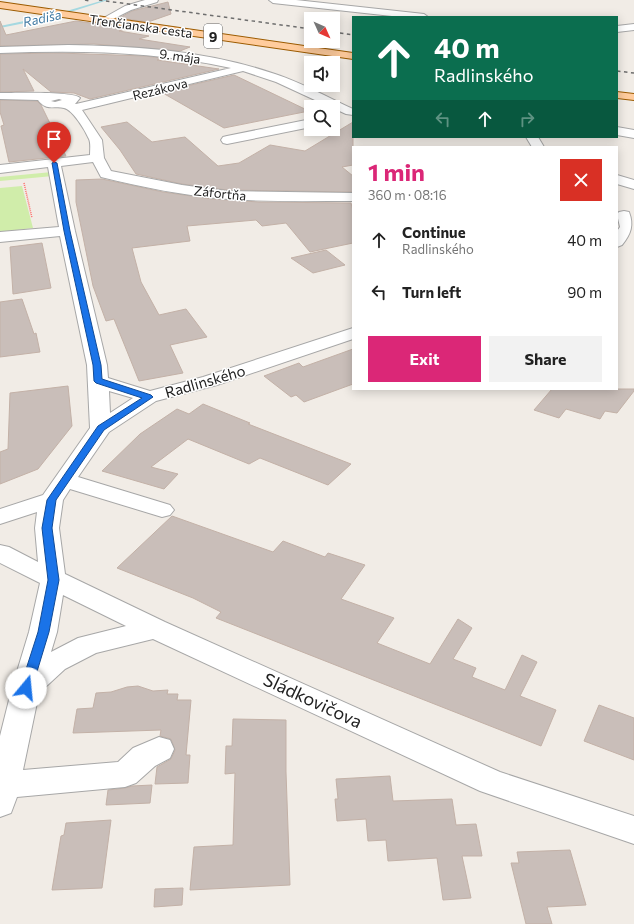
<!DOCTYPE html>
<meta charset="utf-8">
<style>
:root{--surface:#fff;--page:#f2f2f2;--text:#222;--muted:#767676;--accent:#db2777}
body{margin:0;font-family:Commissioner,sans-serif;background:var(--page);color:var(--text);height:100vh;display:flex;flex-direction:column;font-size:15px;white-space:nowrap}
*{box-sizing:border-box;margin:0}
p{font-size:13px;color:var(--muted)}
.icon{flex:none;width:22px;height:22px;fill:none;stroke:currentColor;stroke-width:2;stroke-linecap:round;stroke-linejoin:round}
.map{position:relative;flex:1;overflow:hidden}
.details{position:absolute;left:352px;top:146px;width:266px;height:244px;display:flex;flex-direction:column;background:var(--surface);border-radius:0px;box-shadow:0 2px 10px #0003}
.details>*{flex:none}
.hud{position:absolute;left:352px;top:16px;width:266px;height:122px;border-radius:0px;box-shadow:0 2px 10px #0003;background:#0b6e4f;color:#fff;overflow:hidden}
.needle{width:26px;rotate:135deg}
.buttons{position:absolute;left:304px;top:12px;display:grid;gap:8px}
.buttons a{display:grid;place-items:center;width:36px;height:36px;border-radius:0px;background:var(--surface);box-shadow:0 2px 10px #0003;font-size:20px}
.pin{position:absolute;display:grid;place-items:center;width:34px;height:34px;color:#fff;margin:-41px -17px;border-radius:50% 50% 50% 0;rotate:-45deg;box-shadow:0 0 4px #0007}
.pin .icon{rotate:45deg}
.me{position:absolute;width:44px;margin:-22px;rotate:17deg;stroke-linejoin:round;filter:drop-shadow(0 0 3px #0008)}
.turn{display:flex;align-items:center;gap:14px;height:84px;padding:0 16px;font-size:18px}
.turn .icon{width:52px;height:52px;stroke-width:2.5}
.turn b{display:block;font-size:28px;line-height:34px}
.lanes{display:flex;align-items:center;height:38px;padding:0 16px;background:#0003;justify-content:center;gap:20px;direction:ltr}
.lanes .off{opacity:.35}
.round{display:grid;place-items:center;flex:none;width:42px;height:42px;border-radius:0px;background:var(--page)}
.headline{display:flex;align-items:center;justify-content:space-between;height:68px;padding:0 16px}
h1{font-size:24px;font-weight:700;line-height:30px;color:var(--accent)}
.button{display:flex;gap:8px;margin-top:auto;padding:8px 16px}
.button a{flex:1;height:46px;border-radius:0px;background:var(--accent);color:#fff;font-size:16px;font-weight:700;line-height:46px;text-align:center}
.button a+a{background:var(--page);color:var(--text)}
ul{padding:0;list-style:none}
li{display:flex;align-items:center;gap:12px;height:52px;padding:0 16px}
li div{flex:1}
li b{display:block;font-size:15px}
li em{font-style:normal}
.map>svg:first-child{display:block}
.grass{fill:#d0edaa}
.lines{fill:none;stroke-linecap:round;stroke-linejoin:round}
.stream{fill:#a5d8e0;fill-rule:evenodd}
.building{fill:#c9beb9;stroke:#c3b1a7}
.minor-casing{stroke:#a7a7a7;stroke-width:2}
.major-casing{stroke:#9c5b00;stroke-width:2}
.path{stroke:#ff6c69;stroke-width:1.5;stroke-dasharray:1 1;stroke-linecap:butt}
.minor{fill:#fff;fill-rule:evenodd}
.major{fill:#ffcc9d;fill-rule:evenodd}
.rail{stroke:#6e6e6e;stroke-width:1.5;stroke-dasharray:3.5 3.5;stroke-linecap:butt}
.route{fill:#1a73e8;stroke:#114b97}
.labels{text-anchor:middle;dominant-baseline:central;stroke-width:3;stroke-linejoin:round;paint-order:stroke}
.far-water-label{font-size:13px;font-style:italic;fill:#427ba4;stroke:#fff}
.far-street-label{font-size:13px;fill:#202020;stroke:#fff}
.shield{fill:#fff;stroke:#636363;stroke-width:1}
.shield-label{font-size:14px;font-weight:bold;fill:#202020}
.street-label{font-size:15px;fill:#202020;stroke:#fff}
.near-street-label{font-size:18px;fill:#202020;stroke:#fff}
</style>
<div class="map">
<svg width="634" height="924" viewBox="0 0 634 924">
<rect width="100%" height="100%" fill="#f1ece6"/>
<g class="grass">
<path d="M52 172 53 176 0 181V177Z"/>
<path d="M22 186 33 228 0 232V188Z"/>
</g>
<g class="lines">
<path class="stream" d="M104 0H108L55 17 0 28V26L53 15Z"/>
</g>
<g class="building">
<path d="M168 2 171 14 148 22 119 18 132 11Z"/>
<path d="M0 21 6 35 76 21 128 28 119 31 149 36 139 39 190 47 180 51 94 44 0 46Z"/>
<path d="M58 53 145 56 161 58 157 60 219 69 90 99 74 93 51 92 23 69 34 91 0 92V54Z"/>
<path d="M234 75 309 111 224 128 161 92Z"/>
<path d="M0 100 37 101 41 105 66 156 9 162 1 126 4 125 0 112Z"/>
<path d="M127 122 152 142 185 137 218 166 239 163 270 145 305 151 353 122V165L342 167 353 176V192L227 190 182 184 136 174 120 150 101 127Z"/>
<path d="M102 179 163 192 212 199 259 202 351 203 353 211V243L310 252 286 223 262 226 256 220 187 226 190 241 132 248 141 282 159 315 186 309 207 337 170 345 183 373 139 381 114 319 106 321 93 286 76 202V180Z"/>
<path d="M42 243 51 288 13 294 10 247Z"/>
<path d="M326 250 345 265 313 273 291 258Z"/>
<path d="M22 299 34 334 36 333 40 352 0 357V302Z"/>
<path d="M353 349V384L304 402 296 395 291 397 264 376 299 363 303 367Z"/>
<path d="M68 386 72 426 38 469 0 484V452L8 449 10 393Z"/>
<path d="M552 389H634V391L617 413 605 411 600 419 566 409 559 418 534 410Z"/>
<path d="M203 404 250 423 248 424 351 464 328 485 260 458 249 464 188 439 151 467 178 474 164 489 102 471 140 434 177 409 189 414Z"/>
<path d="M172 516 273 552 283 541 325 557 328 553 365 565 341 599 394 618 377 643 430 664 458 619 472 628 453 659 476 668 472 677 505 690 522 655 537 662 520 696 556 710 541 746 216 618 221 612 193 598 117 568Z"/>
<path d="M138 686 153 691 168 690 167 694H178L177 700H191L186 755H190L188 783 155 784 157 767 171 759 175 750 171 739 160 736 161 730 73 733 77 709 93 708 96 693 111 692 127 687Z"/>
<path d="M599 705 634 718V760L584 741Z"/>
<path d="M233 719 286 720V772L290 885 190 890 194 847 233 845 235 773 225 774 226 746H232Z"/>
<path d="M390 776 393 801 452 799 456 825 476 824 482 856H462L471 898 443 900 437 858 388 861 386 840 368 841 366 819 337 821 335 799H338L336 779Z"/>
<path d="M152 785 150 803 106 805 108 790 125 788 132 786Z"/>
<path d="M111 820 102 888 52 890 61 836 64 835 66 823Z"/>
<path d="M570 850 586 905 547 907 552 924H526L511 863H519L517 852Z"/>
<path d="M183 888 182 905 154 907 155 889Z"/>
</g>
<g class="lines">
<defs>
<g id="minor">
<path d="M145 0H158L157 2 131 10 107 22H101L100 20 125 6Z"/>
<path d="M269 0H296L424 14 428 17H401L273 3Z"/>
<path d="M634 24V30L617 32V26Z"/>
<path d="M68 45C138 46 208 51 275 74 302 83 327 97 353 109V115L346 114 333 108V107H330L276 82 243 71 82 110 102 140 104 158 111 171 182 185 227 191 353 193V201C311 201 269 202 228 199 185 196 142 187 101 177L93 162 61 166 75 231 107 365 108 378 150 391 203 377 353 328V339L217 385 156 401 109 432 78 477 170 505 174 510 170 515 162 517 70 489 63 500 59 528 65 574 165 622 500 772 634 816V844L480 791 153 639 96 653 65 669 39 693 23 770 118 762 133 748 159 737 170 740 174 749 170 758 155 766 136 783 125 787 17 797 11 813 0 817V736L12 688 29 632 40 583 0 563V545L9 547 38 562 35 528 37 512 0 524V509L43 495 90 428 87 365 60 236 0 242V232L59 227 48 167 0 173V165L90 155C90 150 91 143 89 139 85 130 73 110 64 108 55 105 47 112 38 100L0 99V93C13 93 74 91 80 98L75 104H76L231 68C154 51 78 50 0 53V47ZM59 99 62 100 55 102 51 101ZM109 391 133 398 110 413ZM63 595 126 626 78 638 51 652 57 632Z"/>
<path d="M311 119V127L227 144 223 143 221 140 223 137 227 136Z"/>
<path d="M617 127 634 130V138L617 135Z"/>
<path d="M526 137H538L544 147H532Z"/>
<path d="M617 175 634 180V189L617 184Z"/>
<path d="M624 211 629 212C634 225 631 234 622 245L617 247V231L620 227 617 214 619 212Z"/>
</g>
<g id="major">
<path d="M0 2 353 53V59L0 8Z"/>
<path d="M617 92 634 94V100L617 98Z"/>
</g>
</defs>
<use href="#minor" class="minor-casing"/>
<use href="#major" class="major-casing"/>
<path class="path" d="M24 183 32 218"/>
<use href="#minor" class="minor"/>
<use href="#major" class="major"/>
<g class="rail">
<path d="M85 0 89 1"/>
<path d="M99 0 311 29"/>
<path d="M333 32 353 35"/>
<path d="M617 71 634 73"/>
</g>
</g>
<path class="route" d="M54 162 57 163 70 231 101 365 102 379 151 395 153 397 104 430 56 500 52 528 59 580 49 632 32 688 31 692 26 693 22 692 20 688 38 632 48 580 42 528 47 500 98 426 142 398 96 383 94 381 93 365 64 231 52 163Z"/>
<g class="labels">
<g class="far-water-label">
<text transform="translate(42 18) rotate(-12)">Radiša</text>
</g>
<g class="far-street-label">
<text transform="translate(141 26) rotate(8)">Trenčianska cesta</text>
<text transform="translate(180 56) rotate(8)">9. mája</text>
<text transform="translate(160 89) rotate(-14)">Rezákova</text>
<text transform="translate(220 193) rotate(6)">Záfortňa</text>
</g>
<rect class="shield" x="204" y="24" width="18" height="24" rx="3"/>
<g class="shield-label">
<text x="213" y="36">9</text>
</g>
<g class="street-label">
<text transform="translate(205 381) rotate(-16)">Radlinského</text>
</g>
<g class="near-street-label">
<text transform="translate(313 700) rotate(25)">Sládkovičova</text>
</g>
</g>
</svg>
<div class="buttons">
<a><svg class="needle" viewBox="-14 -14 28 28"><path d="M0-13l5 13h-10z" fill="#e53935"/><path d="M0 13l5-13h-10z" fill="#767676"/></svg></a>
<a><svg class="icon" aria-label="sound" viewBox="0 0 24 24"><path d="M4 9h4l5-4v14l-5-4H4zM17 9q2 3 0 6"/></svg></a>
<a><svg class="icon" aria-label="search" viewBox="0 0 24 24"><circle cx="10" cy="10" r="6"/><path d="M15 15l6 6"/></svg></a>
</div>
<div class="pin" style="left:54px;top:163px;background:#d93025"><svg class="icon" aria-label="arrive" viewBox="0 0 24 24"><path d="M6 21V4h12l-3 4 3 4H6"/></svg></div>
<svg class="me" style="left:26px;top:688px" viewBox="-20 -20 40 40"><circle r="19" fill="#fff"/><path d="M0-13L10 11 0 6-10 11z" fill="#1a73e8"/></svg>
<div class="hud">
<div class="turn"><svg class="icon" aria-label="ahead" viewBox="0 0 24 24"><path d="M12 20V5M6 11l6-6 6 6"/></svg><div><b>40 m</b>Radlinského</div></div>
<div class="lanes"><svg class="icon off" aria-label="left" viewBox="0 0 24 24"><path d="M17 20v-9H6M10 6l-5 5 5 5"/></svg><svg class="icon" aria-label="ahead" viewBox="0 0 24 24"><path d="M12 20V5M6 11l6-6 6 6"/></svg><svg class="icon off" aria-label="right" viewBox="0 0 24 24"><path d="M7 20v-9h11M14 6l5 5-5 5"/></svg></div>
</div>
<section class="details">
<div class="headline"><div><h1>1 min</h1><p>360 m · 08:16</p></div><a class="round" style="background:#d93025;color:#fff"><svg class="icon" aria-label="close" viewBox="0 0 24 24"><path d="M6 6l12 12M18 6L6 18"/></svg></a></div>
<ul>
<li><svg class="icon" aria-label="ahead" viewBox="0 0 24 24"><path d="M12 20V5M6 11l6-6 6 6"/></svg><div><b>Continue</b><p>Radlinského</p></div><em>40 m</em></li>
<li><svg class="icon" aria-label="left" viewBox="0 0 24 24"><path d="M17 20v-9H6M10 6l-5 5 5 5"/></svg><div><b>Turn left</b></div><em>90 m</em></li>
</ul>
<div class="button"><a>Exit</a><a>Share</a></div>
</section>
</div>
